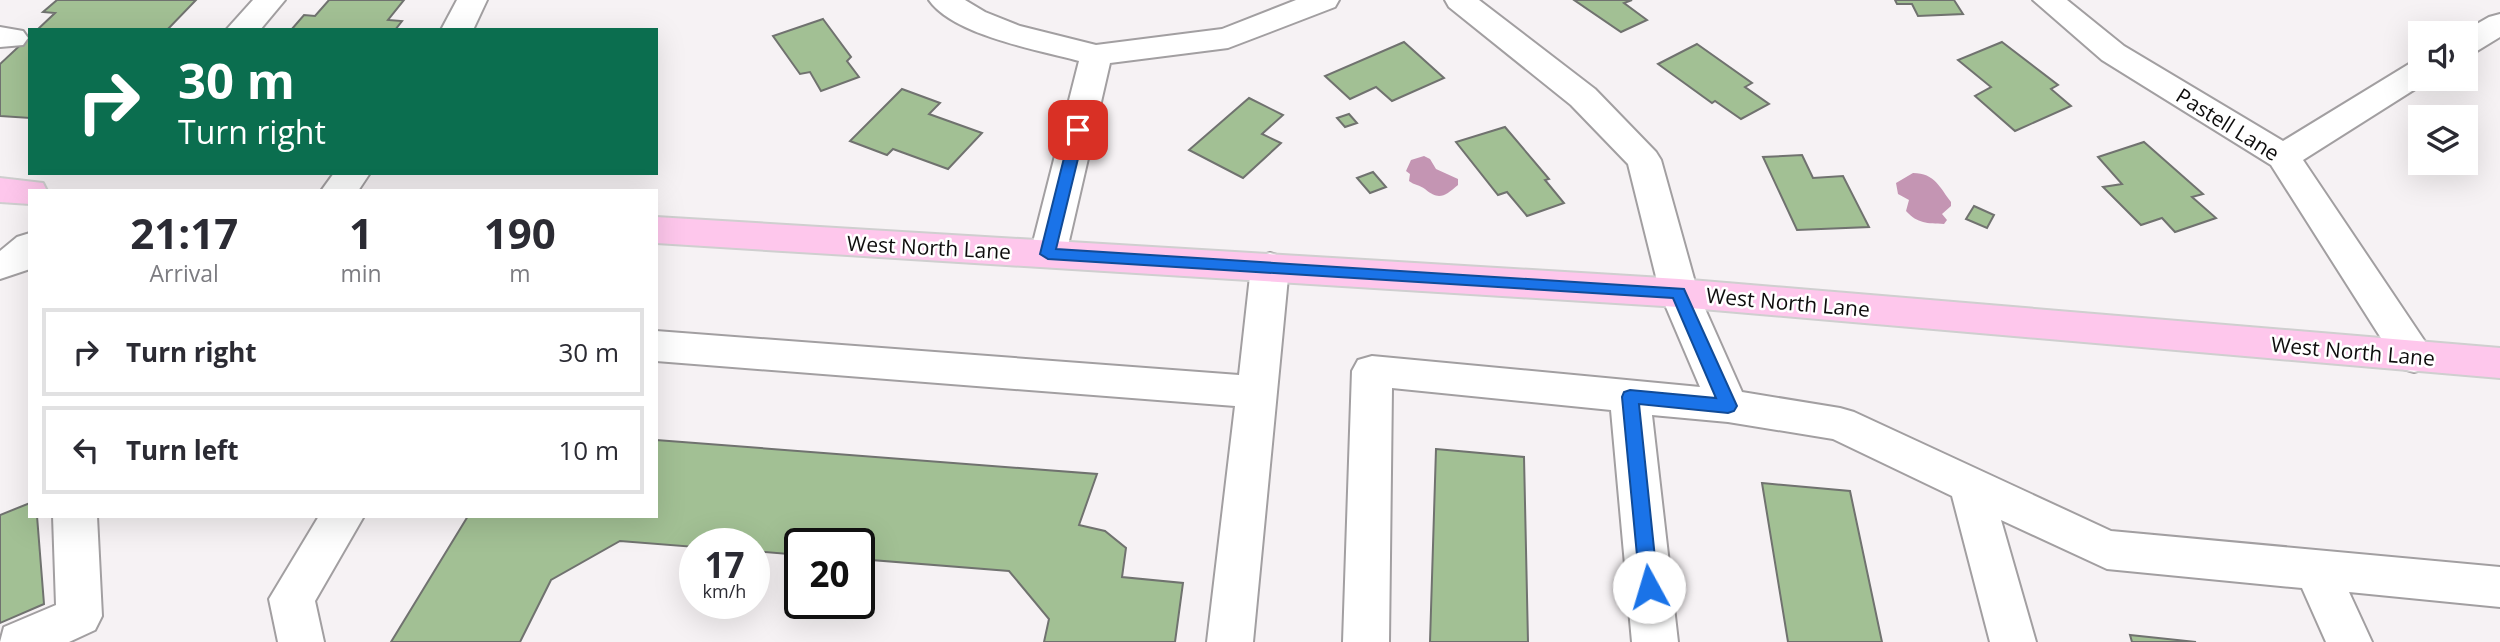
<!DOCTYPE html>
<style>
:root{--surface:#fff;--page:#f2f2f3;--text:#2b2b33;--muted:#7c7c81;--line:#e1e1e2}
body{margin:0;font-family:"Open Sans",sans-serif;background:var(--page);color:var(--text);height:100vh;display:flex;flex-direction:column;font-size:26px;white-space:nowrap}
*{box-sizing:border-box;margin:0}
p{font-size:23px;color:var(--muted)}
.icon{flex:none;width:38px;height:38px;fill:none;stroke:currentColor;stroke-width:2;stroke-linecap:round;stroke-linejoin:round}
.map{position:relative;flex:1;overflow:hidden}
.sheet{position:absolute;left:28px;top:189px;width:630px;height:329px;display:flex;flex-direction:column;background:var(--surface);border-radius:0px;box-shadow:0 7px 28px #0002}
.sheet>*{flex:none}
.guide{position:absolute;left:28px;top:28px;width:630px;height:147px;border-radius:0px;box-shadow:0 7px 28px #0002;background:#0b6e4f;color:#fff;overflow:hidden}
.tools{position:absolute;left:2408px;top:21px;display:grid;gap:14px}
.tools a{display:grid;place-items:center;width:70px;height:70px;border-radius:0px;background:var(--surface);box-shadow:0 7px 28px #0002;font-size:35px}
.speed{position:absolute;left:679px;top:528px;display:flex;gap:14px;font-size:35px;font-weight:700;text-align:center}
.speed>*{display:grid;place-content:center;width:91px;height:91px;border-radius:50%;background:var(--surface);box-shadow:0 7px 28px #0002;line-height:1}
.speed small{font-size:18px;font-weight:400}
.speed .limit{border:4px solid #111;border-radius:10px;background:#fff;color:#111}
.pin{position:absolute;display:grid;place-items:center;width:60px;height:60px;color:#fff;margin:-30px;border-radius:14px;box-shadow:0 4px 10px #0006}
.me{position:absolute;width:77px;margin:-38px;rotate:354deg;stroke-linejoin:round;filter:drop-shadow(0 0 5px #0008)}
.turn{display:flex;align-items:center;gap:24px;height:147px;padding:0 35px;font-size:32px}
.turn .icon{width:91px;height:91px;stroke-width:2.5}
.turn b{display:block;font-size:49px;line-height:60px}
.eta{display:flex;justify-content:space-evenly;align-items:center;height:119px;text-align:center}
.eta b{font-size:42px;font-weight:700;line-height:49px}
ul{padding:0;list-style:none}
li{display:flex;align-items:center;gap:21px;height:88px;margin:0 14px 10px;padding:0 21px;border:4px solid var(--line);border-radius:0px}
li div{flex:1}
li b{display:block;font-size:26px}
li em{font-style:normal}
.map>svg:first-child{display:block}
.water{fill:#c495b3}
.building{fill:#a2c094;stroke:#70726f;stroke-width:2}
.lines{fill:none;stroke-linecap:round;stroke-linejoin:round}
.minor-casing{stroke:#a29fa1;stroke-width:4}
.major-casing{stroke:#cfcfcf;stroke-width:4}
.minor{fill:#fff;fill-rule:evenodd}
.major{fill:#fec7ec;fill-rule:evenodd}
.route{fill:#1a73e8;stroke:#114b97;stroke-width:2}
.labels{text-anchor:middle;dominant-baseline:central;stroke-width:5;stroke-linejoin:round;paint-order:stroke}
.street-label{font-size:21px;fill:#0e0d0d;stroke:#fff}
</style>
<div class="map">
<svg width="2500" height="642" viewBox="0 0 2500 642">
<rect width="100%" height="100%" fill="#f6f2f4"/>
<g class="water">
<path d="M1424 156 1430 159 1436 169 1458 179V185C1445 196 1439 201 1425 189 1420 185 1414 185 1409 181L1410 174 1406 171 1411 160Z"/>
<path d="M1913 173C1935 173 1940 188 1951 202V206L1942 214 1947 220 1944 224C1927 223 1918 224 1906 211L1909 200 1898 194 1896 183Z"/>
</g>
<g class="building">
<path d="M57 0H196L167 30H37L55 13 43 12Z"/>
<path d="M329 0H404L388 20 402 21 395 30H291L304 15 315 16Z"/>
<path d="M1574 0H1632L1624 3 1647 20 1621 32Z"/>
<path d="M1895 0H1954L1963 14 1918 16 1912 4H1897Z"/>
<path d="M823 19 851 57 847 61 859 77 821 91 810 72 800 74 773 36Z"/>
<path d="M30 36V118L0 116V64Z"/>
<path d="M1404 42 1444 78 1392 101 1376 87 1350 99 1325 76Z"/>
<path d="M2002 42 2058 85 2051 89 2071 106 2015 131 1975 96 1991 87 1958 60Z"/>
<path d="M1697 44 1752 83 1745 87 1769 104 1741 119 1715 101 1712 103 1658 64Z"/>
<path d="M902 89 940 103 929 114 982 133 948 169 893 149 887 155 850 141Z"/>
<path d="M1249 98 1283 115 1262 134 1281 143 1243 178 1189 150Z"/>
<path d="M1349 114 1357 123 1345 127 1337 118Z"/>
<path d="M1505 127 1549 179 1545 180 1564 203 1527 216 1507 192 1498 195 1456 142Z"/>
<path d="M2144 142 2203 194 2192 197 2216 218 2175 232 2162 218 2141 225 2103 187 2122 184 2098 157Z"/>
<path d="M1802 155 1813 178 1843 176 1869 227 1797 230 1763 157Z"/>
<path d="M1373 172 1386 187 1370 193 1357 178Z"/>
<path d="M1974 206 1994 215 1987 228 1966 219Z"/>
<path d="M656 440 1097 474 1079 525 1105 531 1126 548 1122 577 1183 583 1175 642H1044L1049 619 1009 571 859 559V544H800V555L754 551V544H695V547L620 541 551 580 520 642H391L468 516H656Z"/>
<path d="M1436 449 1524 457 1528 642H1430Z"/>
<path d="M1762 483 1850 491 1882 642H1788Z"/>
<path d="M30 503V516H37L44 604 0 623V515Z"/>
<path d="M2130 635 2196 642H2132Z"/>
</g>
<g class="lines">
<defs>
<g id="minor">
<path d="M253 0H285L260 30H226Z"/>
<path d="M457 0H487L473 30H441Z"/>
<path d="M929 0H965L985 12 1020 26 1096 45 1222 29 1296 0H1339L1335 7 1228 48 1110 63 1066 254 1061 263 1048 267 1035 263 1030 254 1079 61C1038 50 953 35 929 0Z"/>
<path d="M1445 0H1479L1595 89 1656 152 1661 160 1698 293 1742 392 1840 408 1854 412 2111 531 2500 567V607L2349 592 2372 642H2326L2302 588 2107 569 2001 520 2036 642H1990L1952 496 1833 439 1728 422 1652 415 1678 642H1632L1611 410 1392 388 1389 642H1343L1352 371 1358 360 1372 356 1700 387 1660 293 1628 164 1571 105 1449 7Z"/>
<path d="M2033 0H2067L2124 46 2283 141 2409 64 2420 61V79H2431L2303 160 2428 346 2434 357 2428 368 2414 372 2400 368 2271 165 2102 60Z"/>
<path d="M2500 14V37L2477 51 2466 54V33H2461L2489 17Z"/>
<path d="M0 27 23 31 28 38 23 45 0 47Z"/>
<path d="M334 173H370L358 191H321Z"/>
<path d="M30 233V269L0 279V251L17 237Z"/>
<path d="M1270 253 1283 257 1289 267 1253 642H1207L1235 406 656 361V331L1239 375 1251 267 1257 257Z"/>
<path d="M53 516H97L102 616 95 630 69 642H0L4 627 56 605Z"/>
<path d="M319 516H364L315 601 324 642H278L269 599Z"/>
</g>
<g id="major">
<path d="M0 178 43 183 47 191H30V204L0 202Z"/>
<path d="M656 217 1679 279 2500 348V378L1679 307 656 243Z"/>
</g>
</defs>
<use href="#minor" class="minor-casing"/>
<use href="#major" class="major-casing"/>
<use href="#minor" class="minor"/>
<use href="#major" class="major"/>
</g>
<path class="route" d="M1078 125 1085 130 1056 249 1684 289 1737 406 1734 411 1728 413 1639 404 1658 587 1656 593 1649 596 1643 593 1640 587 1622 397 1624 392 1630 390 1716 398 1673 298 1048 259 1040 254 1071 130Z"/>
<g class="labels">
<g class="street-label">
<text transform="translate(2228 124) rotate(32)">Pastell Lane</text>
<text transform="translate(929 247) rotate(3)">West North Lane</text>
<text transform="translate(1788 302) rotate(5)">West North Lane</text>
<text transform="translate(2353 351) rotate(5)">West North Lane</text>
</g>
</g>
</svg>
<div class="tools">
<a><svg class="icon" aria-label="sound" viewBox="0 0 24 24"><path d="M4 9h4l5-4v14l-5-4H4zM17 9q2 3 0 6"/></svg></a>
<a><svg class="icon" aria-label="layers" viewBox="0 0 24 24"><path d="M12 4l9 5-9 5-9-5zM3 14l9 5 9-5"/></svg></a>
</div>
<div class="speed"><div>17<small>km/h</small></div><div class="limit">20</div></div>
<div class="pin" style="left:1078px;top:130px;background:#d93025"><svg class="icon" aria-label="arrive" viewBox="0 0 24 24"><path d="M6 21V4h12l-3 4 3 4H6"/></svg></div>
<svg class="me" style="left:1649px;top:587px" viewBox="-20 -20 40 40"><circle r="19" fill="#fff"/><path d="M0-13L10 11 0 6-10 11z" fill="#1a73e8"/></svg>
<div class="guide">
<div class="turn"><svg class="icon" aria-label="right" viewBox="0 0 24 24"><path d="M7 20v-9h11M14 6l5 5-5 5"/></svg><div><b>30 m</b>Turn right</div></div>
</div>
<section class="sheet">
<div class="eta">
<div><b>21:17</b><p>Arrival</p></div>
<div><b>1</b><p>min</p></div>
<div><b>190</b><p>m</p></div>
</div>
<ul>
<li><svg class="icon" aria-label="right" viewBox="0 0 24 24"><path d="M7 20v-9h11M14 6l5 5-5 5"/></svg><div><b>Turn right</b></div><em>30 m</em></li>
<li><svg class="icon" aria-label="left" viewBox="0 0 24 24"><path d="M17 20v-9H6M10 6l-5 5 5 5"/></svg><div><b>Turn left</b></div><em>10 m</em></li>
</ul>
</section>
</div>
